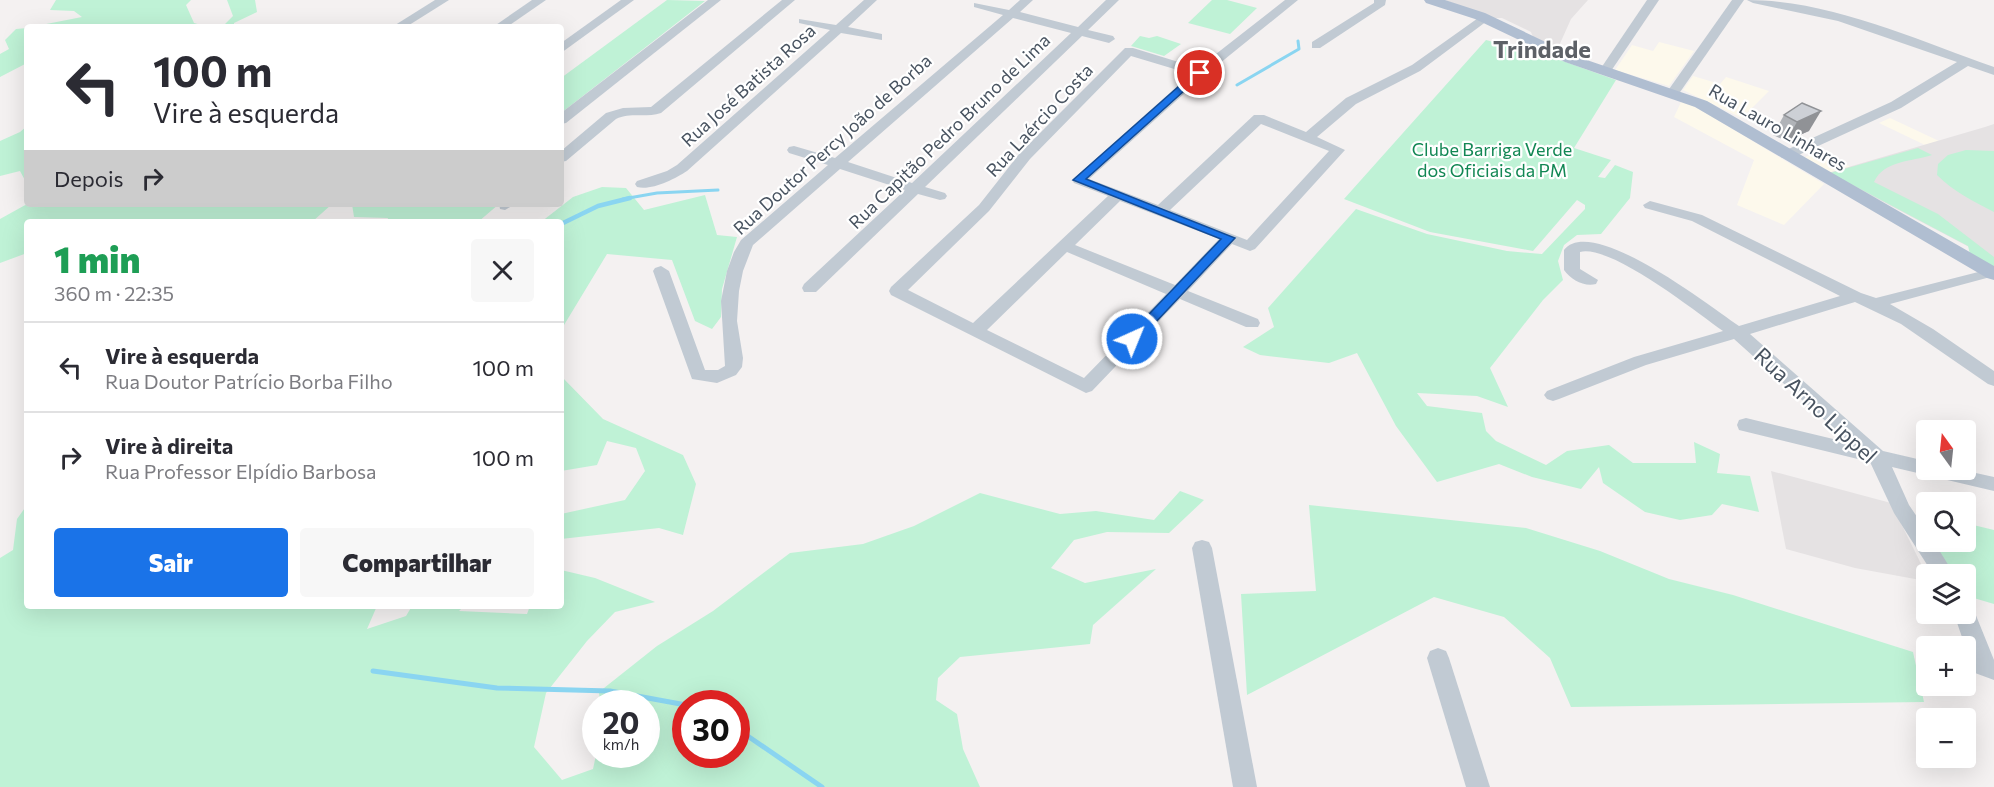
<!DOCTYPE html>
<html lang="pt">
<meta charset="utf-8">
<style>
:root{--surface:#fff;--page:#f7f7f7;--text:#2b2b33;--muted:#7c7c81;--line:#e1e1e2;--accent:#1a73e8}
body{margin:0;font-family:Commissioner,sans-serif;background:var(--page);color:var(--text);height:100vh;display:flex;flex-direction:column;font-size:22px;white-space:nowrap}
*{box-sizing:border-box;margin:0}
p{font-size:20px;color:var(--muted)}
.icon{flex:none;width:33px;height:33px;fill:none;stroke:currentColor;stroke-width:2;stroke-linecap:round;stroke-linejoin:round}
.map{position:relative;flex:1;overflow:hidden}
.panel{position:absolute;left:24px;top:219px;width:540px;height:390px;display:flex;flex-direction:column;background:var(--surface);border-radius:6px;box-shadow:0 6px 24px #0002}
.panel>*{flex:none}
.banner{position:absolute;left:24px;top:24px;width:540px;height:183px;border-radius:6px;box-shadow:0 6px 24px #0002;background:#fff;color:var(--text);overflow:hidden}
.needle{width:39px;rotate:345deg}
.buttons{position:absolute;left:1916px;top:420px;display:grid;gap:12px}
.buttons a{display:grid;place-items:center;width:60px;height:60px;border-radius:6px;background:var(--surface);box-shadow:0 6px 24px #0002;font-size:30px}
.speed{position:absolute;left:582px;top:690px;display:flex;gap:12px;font-size:30px;font-weight:700;text-align:center}
.speed>*{display:grid;place-content:center;width:78px;height:78px;border-radius:50%;background:var(--surface);box-shadow:0 6px 24px #0002;line-height:1}
.speed small{font-size:15px;font-weight:400}
.speed .limit{border:9px solid #d22;background:#fff;color:#111}
.pin{position:absolute;display:grid;place-items:center;width:51px;height:51px;color:#fff;margin:-26px;border:3px solid #fff;border-radius:50%;box-shadow:0 2px 6px #0007}
.me{position:absolute;width:66px;margin:-33px;rotate:44deg;stroke-linejoin:round;filter:drop-shadow(0 0 4px #0008)}
.turn{display:flex;align-items:center;gap:21px;height:126px;padding:0 30px;font-size:27px}
.turn .icon{width:78px;height:78px;stroke-width:2.5}
.turn b{display:block;font-size:42px;line-height:51px}
.then{display:flex;align-items:center;height:57px;padding:0 30px;background:#0003;gap:12px;font-size:22px}
.round{display:grid;place-items:center;flex:none;width:63px;height:63px;border-radius:6px;background:var(--page)}
.headline{display:flex;align-items:center;justify-content:space-between;height:102px;padding:0 30px}
h1{font-size:36px;font-weight:800;line-height:45px;color:#1e9e55}
.action{display:flex;gap:12px;margin-top:auto;padding:12px 30px}
.action a{flex:1;height:69px;border-radius:6px;background:var(--accent);color:#fff;font-size:24px;font-weight:800;line-height:69px;text-align:center}
.action a+a{background:var(--page);color:var(--text)}
ul{padding:0;list-style:none}
li{display:flex;align-items:center;gap:18px;height:90px;padding:0 30px;border-top:2px solid var(--line)}
li div{flex:1}
li b{display:block;font-size:22px}
li em{font-style:normal}
.map>svg:first-child{display:block}
.commercial{fill:#fdf9ec}
.education{fill:#e5e2e3}
.green{fill:#bff2d6;fill-rule:evenodd}
.lines{fill:none;stroke-linecap:round;stroke-linejoin:round}
.stream-far2{stroke:#8ad5f1;stroke-width:3}
.stream-far1{stroke:#8ad5f1;stroke-width:4.5}
.stream{stroke:#8ad5f1;stroke-width:5}
.minor{fill:#c1cad3;fill-rule:evenodd}
.major{fill:#b0bed1;fill-rule:evenodd}
.wall{fill:#b0b3b8}
.shaded-wall{fill:#909296}
.building{fill:#cdd0d6;stroke:#909296;stroke-width:1.5}
.route{fill:#1a73e8;stroke:#114b97;stroke-width:1.5}
.labels{text-anchor:middle;dominant-baseline:central;stroke-width:4.5;stroke-linejoin:round;paint-order:stroke}
.far-street-label{font-size:18px;fill:#485360;stroke:#fff}
.far-park-label{font-size:18px;fill:#128754;stroke:#fff}
.street-label{font-size:22px;fill:#485360;stroke:#fff}
.far-district-label{font-size:24px;font-weight:bold;fill:#5d6167;stroke:#fff}
</style>
<div class="map">
<svg width="1994" height="787" viewBox="0 0 1994 787">
<rect width="100%" height="100%" fill="#f4f1f1"/>
<g class="commercial">
<path d="M1659 42 1694 51 1669 86 1615 70 1632 45 1653 51Z"/>
<path d="M1693 76 1720 84 1726 77 1769 91 1742 118 1683 90Z"/>
<path d="M1682 100 1709 115 1824 184 1784 225 1737 205 1754 160 1674 117Z"/>
<path d="M1890 118 1939 141 1925 145 1879 123Z"/>
<path d="M1820 151 1851 167 1828 173 1803 158Z"/>
</g>
<g class="education">
<path d="M1445 0H1588L1571 19 1558 48 1533 37 1531 32 1502 18H1492Z"/>
<path d="M1994 124V260L1828 173 1985 127Z"/>
<path d="M1771 471 1891 503 1926 574V581L1855 568 1786 549Z"/>
</g>
<g class="green">
<path d="M56 0H191L186 5 194 23 208 27H31L82 17 74 11 50 10Z"/>
<path d="M227 0H255L257 12 234 23V27H222L233 16Z"/>
<path d="M667 0 705 1 561 113V78Z"/>
<path d="M1212 0H1227L1257 8 1230 34 1188 23Z"/>
<path d="M27 28V63L0 77V54L9 49 5 40 16 29Z"/>
<path d="M1140 36 1149 38 1157 36 1181 44 1164 56 1131 46Z"/>
<path d="M1486 40 1512 47 1519 42 1560 60 1616 80 1574 148 1611 160 1598 177 1605 178 1615 165 1633 172 1630 198 1601 234 1577 235 1564 245 1558 261 1563 280 1543 300 1490 368 1508 407 1477 396 1417 393 1427 406 1482 413 1486 431 1496 441 1546 465 1567 451 1609 445 1633 463H1696L1694 442 1720 454 1717 473 1750 476 1759 512 1722 504 1712 515 1680 520 1645 512 1603 483 1599 467 1581 489 1532 477 1499 464 1437 482 1396 426 1357 353 1329 363 1260 355 1243 347 1274 327 1268 308 1356 209 1427 234 1507 251 1542 254 1585 209V205L1577 200 1533 251 1430 232 1344 199Z"/>
<path d="M27 126V184L20 171 0 176V141L20 132Z"/>
<path d="M1918 148 1932 155C1911 162 1884 160 1874 182L1938 214 1994 257V270L1971 258 1968 246 1830 173Z"/>
<path d="M1966 150 1994 151V212C1973 201 1954 192 1937 175L1938 164 1948 155Z"/>
<path d="M602 187 626 188 644 210 705 195 717 235 737 237 722 289 721 317 712 329 695 321 672 260 607 254 561 330V222H541L573 197Z"/>
<path d="M27 204H332L312 222H27V253L0 263V219Z"/>
<path d="M352 204H499L478 222H387L388 218 354 217Z"/>
<path d="M561 376 603 419 683 455 696 484 683 535 659 528 561 539V514L625 500 645 471 636 448 607 441 597 465 561 471Z"/>
<path d="M1180 491 1204 500 1169 533 1107 532 1074 540 1051 568 1085 583 1156 569 1093 625 1090 644 960 657 938 678 936 700 957 714 963 749 980 787H0V558L13 550 17 519 27 505V606H377L367 629 406 616 412 606H464L459 611 527 614 530 606H561V570L595 578 655 602 615 612 587 641 546 693 534 747 562 780 593 769 596 755 646 754V704L600 703 599 692 657 646 713 611 790 553 863 544 914 526 980 493 1060 514 1096 511 1154 520ZM686 704H736V754H686Z"/>
<path d="M1309 505 1526 528 1600 551 1669 579 1733 595 1913 652 1924 702 1571 707 1550 658 1504 617 1434 597 1247 695 1241 594 1316 591Z"/>
<path d="M1965 523 1994 530V604L1967 596 1965 574H1953L1932 542H1965Z"/>
</g>
<g class="lines">
<g class="stream-far2">
<path d="M1237 85 1299 49 1298 41"/>
<path d="M623 199 657 193 718 190"/>
</g>
<path class="stream-far1" d="M561 224 598 206 630 198"/>
<g class="stream">
<path d="M373 671 497 688 610 691 686 705"/>
<path d="M736 728 822 787"/>
</g>
<g class="minor">
<path d="M435 0H449L406 27H392Z"/>
<path d="M532 0H546L507 27H493Z"/>
<path d="M621 0H634L561 53V43Z"/>
<path d="M708 0H721L566 123 561 124V113Z"/>
<path d="M782 0H795L661 113C646 118 630 112 616 119L566 161 561 162V151L606 113 623 108 651 107Z"/>
<path d="M864 0H877L848 27 882 34V40L841 33 687 171C675 179 651 191 637 187L635 184 637 181 667 171 677 165 830 30 799 23V19L836 25Z"/>
<path d="M1020 0H1033L1020 12 1078 27 1106 0H1119L1088 30 1113 36 1115 39 1109 43 1082 36 925 187 945 193 947 196 945 199 940 200 918 194 816 292H804L802 288 804 284 905 190 840 169 753 245 743 271 739 291 737 321 743 358 742 367 736 375 717 383 692 379 653 271 655 268 661 266 669 271 705 370H718L725 366 721 301 727 271 734 252 741 240 828 165 789 153 787 150 789 147 794 146 835 158 1003 15 974 7V3L1009 10ZM1013 18 1071 33 912 183 848 162Z"/>
<path d="M1285 0H1298L1204 76 1089 179 1158 205 1254 115H1264L1306 132 1346 98 1412 65 1481 16H1489L1491 18 1420 71 1356 104 1317 137 1345 150 1255 249 1250 251 1232 244 1188 291 1258 319 1260 323 1258 327H1246L1180 299 1092 391 1086 393 891 295 889 291 891 287 979 205 1020 153 1125 48H1133L1198 68ZM1131 56 1191 74 1072 180 1074 183 1108 196 973 323 908 290 989 211 1030 159ZM1261 124 1329 151 1247 240 1170 210ZM1120 201 1219 239 1175 285 1075 245ZM1067 252 1166 294 1084 378 987 330Z"/>
<path d="M1374 0H1386L1385 5 1320 48H1312V42L1374 3Z"/>
<path d="M1647 0H1659L1609 74H1601L1599 71Z"/>
<path d="M1732 0H1744L1678 95H1668L1667 92Z"/>
<path d="M1747 0C1830 0 1917 40 1994 67V75L1968 66 1901 108 1792 158H1782L1780 155 1782 152 1891 102 1957 62 1838 21 1753 3Z"/>
<path d="M1650 201 1702 215 1861 293 1876 298 1994 268V276L1890 304 1933 329 1994 371V386L1988 384 1901 324 1855 302 1750 334 1883 451 1926 461V470H1962L1994 477V491L1892 467 1909 505 1926 530V542H1934L1954 574H1933L1894 513 1870 462 1739 430 1737 425 1739 420 1746 418 1850 443 1734 339 1646 365 1559 399 1553 401 1547 399 1544 395 1547 391 1634 357 1723 331C1696 312 1611 244 1580 252V269L1598 280 1596 284C1584 287 1571 280 1564 270V250C1592 214 1711 307 1739 326L1840 296 1692 221 1645 208 1643 205Z"/>
<path d="M499 204H515L505 210 500 209Z"/>
<path d="M1202 540 1209 542 1212 548 1257 787H1233L1192 548 1195 542Z"/>
<path d="M1965 605 1973 608 1994 660V680L1975 673 1972 666 1954 614H1965Z"/>
<path d="M1438 648 1446 651 1449 658 1490 787H1466L1427 658 1430 651Z"/>
</g>
<path class="major" d="M1424 0H1445L1485 13 1575 56 1707 101 1994 266V280L1987 278 1695 107 1565 62 1475 19 1426 3Z"/>
</g>
<path class="wall" d="M1802 103 1809 131 1786 141 1773 135 1784 115Z"/>
<path class="shaded-wall" d="M1821 111 1809 131 1786 141 1797 122Z"/>
<path class="building" d="M1802 103 1821 111 1797 122 1784 115Z"/>
<path class="route" d="M1196 71 1204 73 1086 179 1235 238 1137 342H1128L1126 339 1128 336 1221 239 1073 180Z"/>
<g class="labels">
<g class="far-street-label">
<text transform="translate(748 85) rotate(-42)">Rua José Batista Rosa</text>
<text transform="translate(1039 120) rotate(-47)">Rua Laércio Costa</text>
<text transform="translate(1778 127) rotate(30)">Rua Lauro Linhares</text>
<text transform="translate(949 131) rotate(-44)">Rua Capitão Pedro Bruno de Lima</text>
<text transform="translate(832 144) rotate(-42)">Rua Doutor Percy João de Borba</text>
</g>
<g class="far-park-label">
<text x="1492" y="149">Clube Barriga Verde<tspan x="1492" dy="21">dos Oficiais da PM</tspan></text>
</g>
<g class="street-label">
<text transform="translate(1816 405) rotate(43)">Rua Arno Lippel</text>
</g>
<g class="far-district-label">
<text x="1542" y="48">Trindade</text>
</g>
</g>
</svg>
<div class="buttons">
<a><svg class="needle" viewBox="-14 -14 28 28"><path d="M0-13l5 13h-10z" fill="#e53935"/><path d="M0 13l5-13h-10z" fill="#7c7c81"/></svg></a>
<a><svg class="icon" aria-label="search" viewBox="0 0 24 24"><circle cx="10" cy="10" r="6"/><path d="M15 15l6 6"/></svg></a>
<a><svg class="icon" aria-label="layers" viewBox="0 0 24 24"><path d="M12 4l9 5-9 5-9-5zM3 14l9 5 9-5"/></svg></a>
<a>+</a>
<a>−</a>
</div>
<div class="speed"><div>20<small>km/h</small></div><div class="limit">30</div></div>
<div class="pin" style="left:1200px;top:73px;background:#d93025"><svg class="icon" aria-label="arrive" viewBox="0 0 24 24"><path d="M6 21V4h12l-3 4 3 4H6"/></svg></div>
<svg class="me" style="left:1132px;top:339px" viewBox="-20 -20 40 40"><circle r="17" fill="#1a73e8" stroke="#fff" stroke-width="3"/><path d="M0-11L8 9 0 5-8 9z" fill="#fff"/></svg>
<div class="banner">
<div class="turn"><svg class="icon" aria-label="left" viewBox="0 0 24 24"><path d="M17 20v-9H6M10 6l-5 5 5 5"/></svg><div><b>100 m</b>Vire à esquerda</div></div>
<div class="then">Depois<svg class="icon" aria-label="right" viewBox="0 0 24 24"><path d="M7 20v-9h11M14 6l5 5-5 5"/></svg></div>
</div>
<section class="panel">
<div class="headline"><div><h1>1 min</h1><p>360 m · 22:35</p></div><a class="round"><svg class="icon" aria-label="close" viewBox="0 0 24 24"><path d="M6 6l12 12M18 6L6 18"/></svg></a></div>
<ul>
<li><svg class="icon" aria-label="left" viewBox="0 0 24 24"><path d="M17 20v-9H6M10 6l-5 5 5 5"/></svg><div><b>Vire à esquerda</b><p>Rua Doutor Patrício Borba Filho</p></div><em>100 m</em></li>
<li><svg class="icon" aria-label="right" viewBox="0 0 24 24"><path d="M7 20v-9h11M14 6l5 5-5 5"/></svg><div><b>Vire à direita</b><p>Rua Professor Elpídio Barbosa</p></div><em>100 m</em></li>
</ul>
<div class="action"><a>Sair</a><a>Compartilhar</a></div>
</section>
</div>
